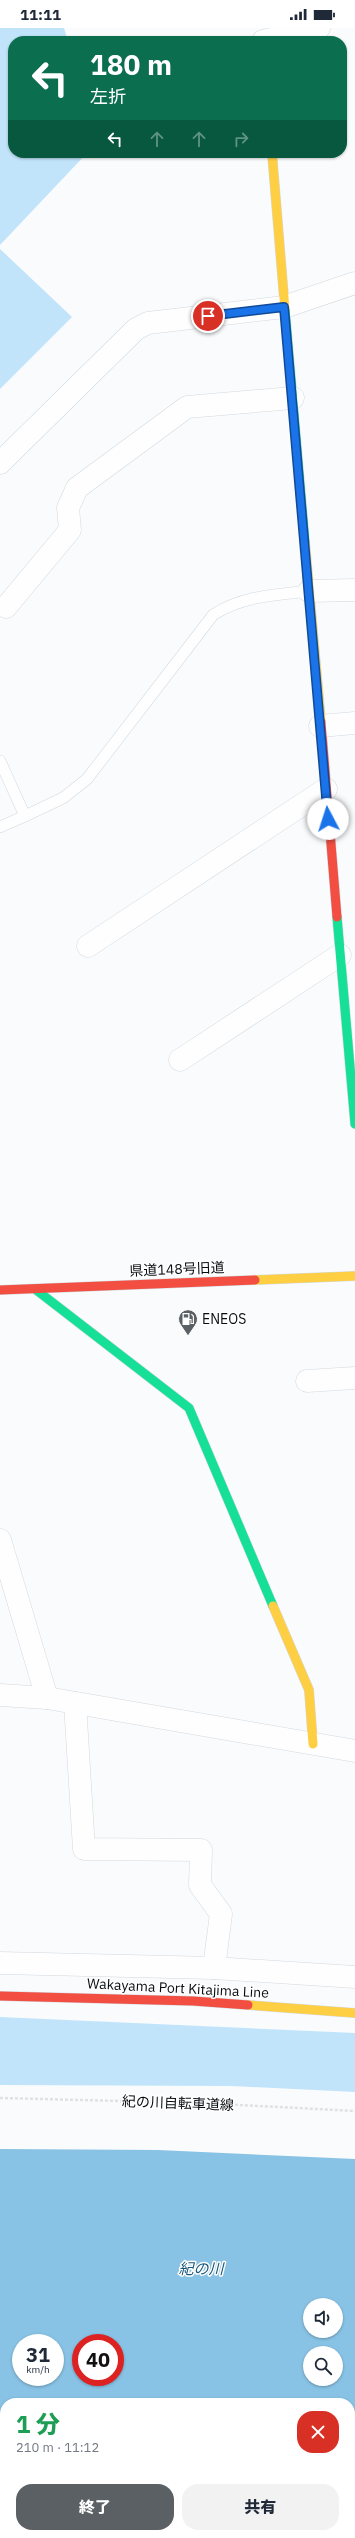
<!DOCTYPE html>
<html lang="ja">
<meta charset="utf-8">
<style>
:root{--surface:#fff;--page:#f2f2f3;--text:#1f2937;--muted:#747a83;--accent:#5b6064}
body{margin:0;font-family:"IBM Plex Sans","Noto Sans JP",sans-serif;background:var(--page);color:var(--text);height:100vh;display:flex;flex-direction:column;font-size:15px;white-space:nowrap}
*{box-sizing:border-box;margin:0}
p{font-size:13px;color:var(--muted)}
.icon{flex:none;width:22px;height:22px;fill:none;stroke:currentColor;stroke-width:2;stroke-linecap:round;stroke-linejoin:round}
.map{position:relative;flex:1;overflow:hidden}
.drawer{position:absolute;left:0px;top:2370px;width:355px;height:140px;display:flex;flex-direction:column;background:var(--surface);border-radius:16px 16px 0 0;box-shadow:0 1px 3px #0004}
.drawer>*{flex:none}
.top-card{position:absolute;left:8px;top:8px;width:339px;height:122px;border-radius:16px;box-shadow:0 1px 3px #0004;background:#0b6e4f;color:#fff;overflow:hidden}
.buttons{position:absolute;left:303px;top:2270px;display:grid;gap:8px}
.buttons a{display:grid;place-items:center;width:40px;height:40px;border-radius:50%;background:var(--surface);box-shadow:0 1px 3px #0004;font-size:20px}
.speed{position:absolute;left:12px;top:2306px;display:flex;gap:8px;font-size:20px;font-weight:700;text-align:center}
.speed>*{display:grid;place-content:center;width:52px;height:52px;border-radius:50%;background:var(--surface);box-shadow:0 1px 3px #0004;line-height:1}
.speed small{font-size:10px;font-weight:400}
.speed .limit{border:6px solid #d22;background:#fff;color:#111}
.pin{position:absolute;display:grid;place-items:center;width:34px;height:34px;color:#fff;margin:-17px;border:2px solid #fff;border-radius:50%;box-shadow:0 1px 4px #0007}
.me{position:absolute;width:44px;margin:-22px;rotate:355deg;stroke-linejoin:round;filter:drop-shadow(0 0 3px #0008)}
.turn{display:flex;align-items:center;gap:14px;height:84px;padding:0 16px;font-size:18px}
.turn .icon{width:52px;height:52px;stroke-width:2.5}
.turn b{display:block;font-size:28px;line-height:34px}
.lanes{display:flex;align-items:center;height:38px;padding:0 16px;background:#0003;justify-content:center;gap:20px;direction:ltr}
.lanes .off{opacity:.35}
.round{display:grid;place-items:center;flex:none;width:42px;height:42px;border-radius:16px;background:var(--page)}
.headline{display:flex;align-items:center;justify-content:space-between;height:68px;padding:0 16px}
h1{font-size:24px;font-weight:800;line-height:30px;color:#1e9e55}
.button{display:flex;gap:8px;margin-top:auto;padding:8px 16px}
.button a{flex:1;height:46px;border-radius:16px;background:var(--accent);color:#fff;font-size:16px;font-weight:800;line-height:46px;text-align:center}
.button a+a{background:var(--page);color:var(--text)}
.status{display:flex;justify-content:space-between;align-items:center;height:28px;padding:0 20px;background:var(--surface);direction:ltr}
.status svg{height:11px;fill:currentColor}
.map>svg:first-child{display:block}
.green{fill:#c1e4fb}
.water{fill:#88c2e4;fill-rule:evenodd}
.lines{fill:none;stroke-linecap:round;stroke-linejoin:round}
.lane-casing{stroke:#d3d9dd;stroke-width:12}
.street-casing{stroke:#d3d9dd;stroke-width:23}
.fast-casing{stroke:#d3d9dd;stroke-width:10}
.slow-casing{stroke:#d3d9dd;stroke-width:10}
.jam-casing{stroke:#d3d9dd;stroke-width:10}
.path{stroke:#e0e1e2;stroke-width:2.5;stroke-dasharray:3 2;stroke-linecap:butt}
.lane{stroke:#fefeff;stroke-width:11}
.street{stroke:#fefeff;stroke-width:22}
.fast{stroke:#16e098;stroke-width:9}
.slow{stroke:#ffcf43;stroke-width:9}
.jam{stroke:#f24e42;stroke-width:9}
.route-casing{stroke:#114b97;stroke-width:10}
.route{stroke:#1a73e8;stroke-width:7}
.labels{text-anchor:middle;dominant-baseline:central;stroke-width:3;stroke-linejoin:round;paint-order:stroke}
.street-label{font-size:14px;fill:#060d12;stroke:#fff}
.poi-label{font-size:14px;fill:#060d12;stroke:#fff;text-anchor:start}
.water-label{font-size:15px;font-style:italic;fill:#1a5779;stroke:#fff}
</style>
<div class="status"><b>11:11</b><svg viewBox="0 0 49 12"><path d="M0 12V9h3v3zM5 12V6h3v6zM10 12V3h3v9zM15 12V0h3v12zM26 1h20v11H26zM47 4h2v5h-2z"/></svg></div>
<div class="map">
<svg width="355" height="2510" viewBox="0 0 355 2510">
<rect width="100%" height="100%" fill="#f9fbfd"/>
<g class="green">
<path d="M0 0H64L68 13H13V125H87L0 217Z"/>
<path d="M0 221 72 289 0 361Z"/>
<path d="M0 1989 355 2005V2064L231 2058 0 2057Z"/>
</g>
<path class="water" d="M0 2121 158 2122 355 2131V2510H0ZM310 2277H336V2303H310ZM21 2315H55V2349H21ZM81 2315H115V2349H81ZM310 2325H336V2351H310ZM5 2375H350V2505H5Z"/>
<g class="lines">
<defs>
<g id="lane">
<path d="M0 733 25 788 63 770 87 751 213 587C242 568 274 567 309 563"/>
<path d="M0 799 25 788"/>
</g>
<g id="street">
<path d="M263 13 319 0"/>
<path d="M0 435 136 301 148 295 284 279 355 255"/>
<path d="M309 563 355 562"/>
<path d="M6 579 70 502 68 480 77 460 187 379 293 370"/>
<path d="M320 698 355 695"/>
<path d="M88 918 326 761"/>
<path d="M180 1032 340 927"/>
<path d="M307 1353 355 1350"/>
<path d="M0 1512 47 1670"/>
<path d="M0 1667 47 1670 355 1723"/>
<path d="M75 1675 84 1821 201 1822 200 1857 221 1886 214 1940"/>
<path d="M0 1935 214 1940 355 1949"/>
</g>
<g id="fast">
<path d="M285 282 305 515"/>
<path d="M337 889 355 1096"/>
<path d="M35 1261 189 1380 273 1578"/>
</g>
<g id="slow">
<path d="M272 125 285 282"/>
<path d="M305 515 321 694"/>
<path d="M255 1252 355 1248"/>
<path d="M273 1578 309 1662 313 1716"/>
<path d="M248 1977 355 1985"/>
</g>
<g id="jam">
<path d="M321 694 337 889"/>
<path d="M0 1262 255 1252"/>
<path d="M0 1968 193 1973 248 1977"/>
</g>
</defs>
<use href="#lane" class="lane-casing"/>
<use href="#street" class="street-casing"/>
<use href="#fast" class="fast-casing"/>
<use href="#slow" class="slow-casing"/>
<use href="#jam" class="jam-casing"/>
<path class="path" d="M0 2070 202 2075 355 2083"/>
<use href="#lane" class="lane"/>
<use href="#street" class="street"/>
<use href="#fast" class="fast"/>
<use href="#slow" class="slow"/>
<use href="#jam" class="jam"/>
</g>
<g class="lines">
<defs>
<path id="route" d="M208 288 284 279 328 791"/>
</defs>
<use href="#route" class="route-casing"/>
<use href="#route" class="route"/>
</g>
<defs>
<symbol id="fuel-pin" viewBox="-11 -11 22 30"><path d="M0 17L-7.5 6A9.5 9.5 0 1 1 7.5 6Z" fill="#5b6064" stroke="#fff"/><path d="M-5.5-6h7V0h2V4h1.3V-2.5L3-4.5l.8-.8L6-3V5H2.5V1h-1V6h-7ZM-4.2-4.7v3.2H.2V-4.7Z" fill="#fff"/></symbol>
</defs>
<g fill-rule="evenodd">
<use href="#fuel-pin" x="177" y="1280" width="22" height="30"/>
</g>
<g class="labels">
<g class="street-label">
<text transform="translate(177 1241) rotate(-2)">県道148号旧道</text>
<text transform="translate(178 1960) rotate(3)">Wakayama Port Kitajima Line</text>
<text transform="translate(178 2075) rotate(2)">紀の川自転車道線</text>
</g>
<g class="poi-label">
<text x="202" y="1291">ENEOS</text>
</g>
<g class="water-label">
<text x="201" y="2240">紀の川</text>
</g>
</g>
</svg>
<div class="buttons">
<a><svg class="icon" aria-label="sound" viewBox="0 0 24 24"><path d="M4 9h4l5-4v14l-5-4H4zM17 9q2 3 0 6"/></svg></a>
<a><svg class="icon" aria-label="search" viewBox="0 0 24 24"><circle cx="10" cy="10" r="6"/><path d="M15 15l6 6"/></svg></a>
</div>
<div class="speed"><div>31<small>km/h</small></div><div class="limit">40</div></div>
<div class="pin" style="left:208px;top:288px;background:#d93025"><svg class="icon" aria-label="arrive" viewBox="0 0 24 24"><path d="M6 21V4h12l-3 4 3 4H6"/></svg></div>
<svg class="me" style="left:328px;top:791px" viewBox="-20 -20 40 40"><circle r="19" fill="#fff"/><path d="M0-13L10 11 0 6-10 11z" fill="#1a73e8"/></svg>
<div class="top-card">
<div class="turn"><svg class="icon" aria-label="left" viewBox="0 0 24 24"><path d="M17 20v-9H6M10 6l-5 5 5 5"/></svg><div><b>180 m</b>左折</div></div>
<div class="lanes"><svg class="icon" aria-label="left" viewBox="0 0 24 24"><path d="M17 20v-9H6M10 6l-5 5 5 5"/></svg><svg class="icon off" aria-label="ahead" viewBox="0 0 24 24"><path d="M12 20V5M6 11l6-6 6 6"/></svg><svg class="icon off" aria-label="ahead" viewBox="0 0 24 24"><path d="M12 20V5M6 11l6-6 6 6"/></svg><svg class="icon off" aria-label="right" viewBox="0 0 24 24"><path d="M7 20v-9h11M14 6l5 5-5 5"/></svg></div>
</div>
<section class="drawer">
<div class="headline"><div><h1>1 分</h1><p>210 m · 11:12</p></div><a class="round" style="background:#d93025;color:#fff"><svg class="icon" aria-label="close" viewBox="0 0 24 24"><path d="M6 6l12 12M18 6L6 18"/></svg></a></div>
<div class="button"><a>終了</a><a>共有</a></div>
</section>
</div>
